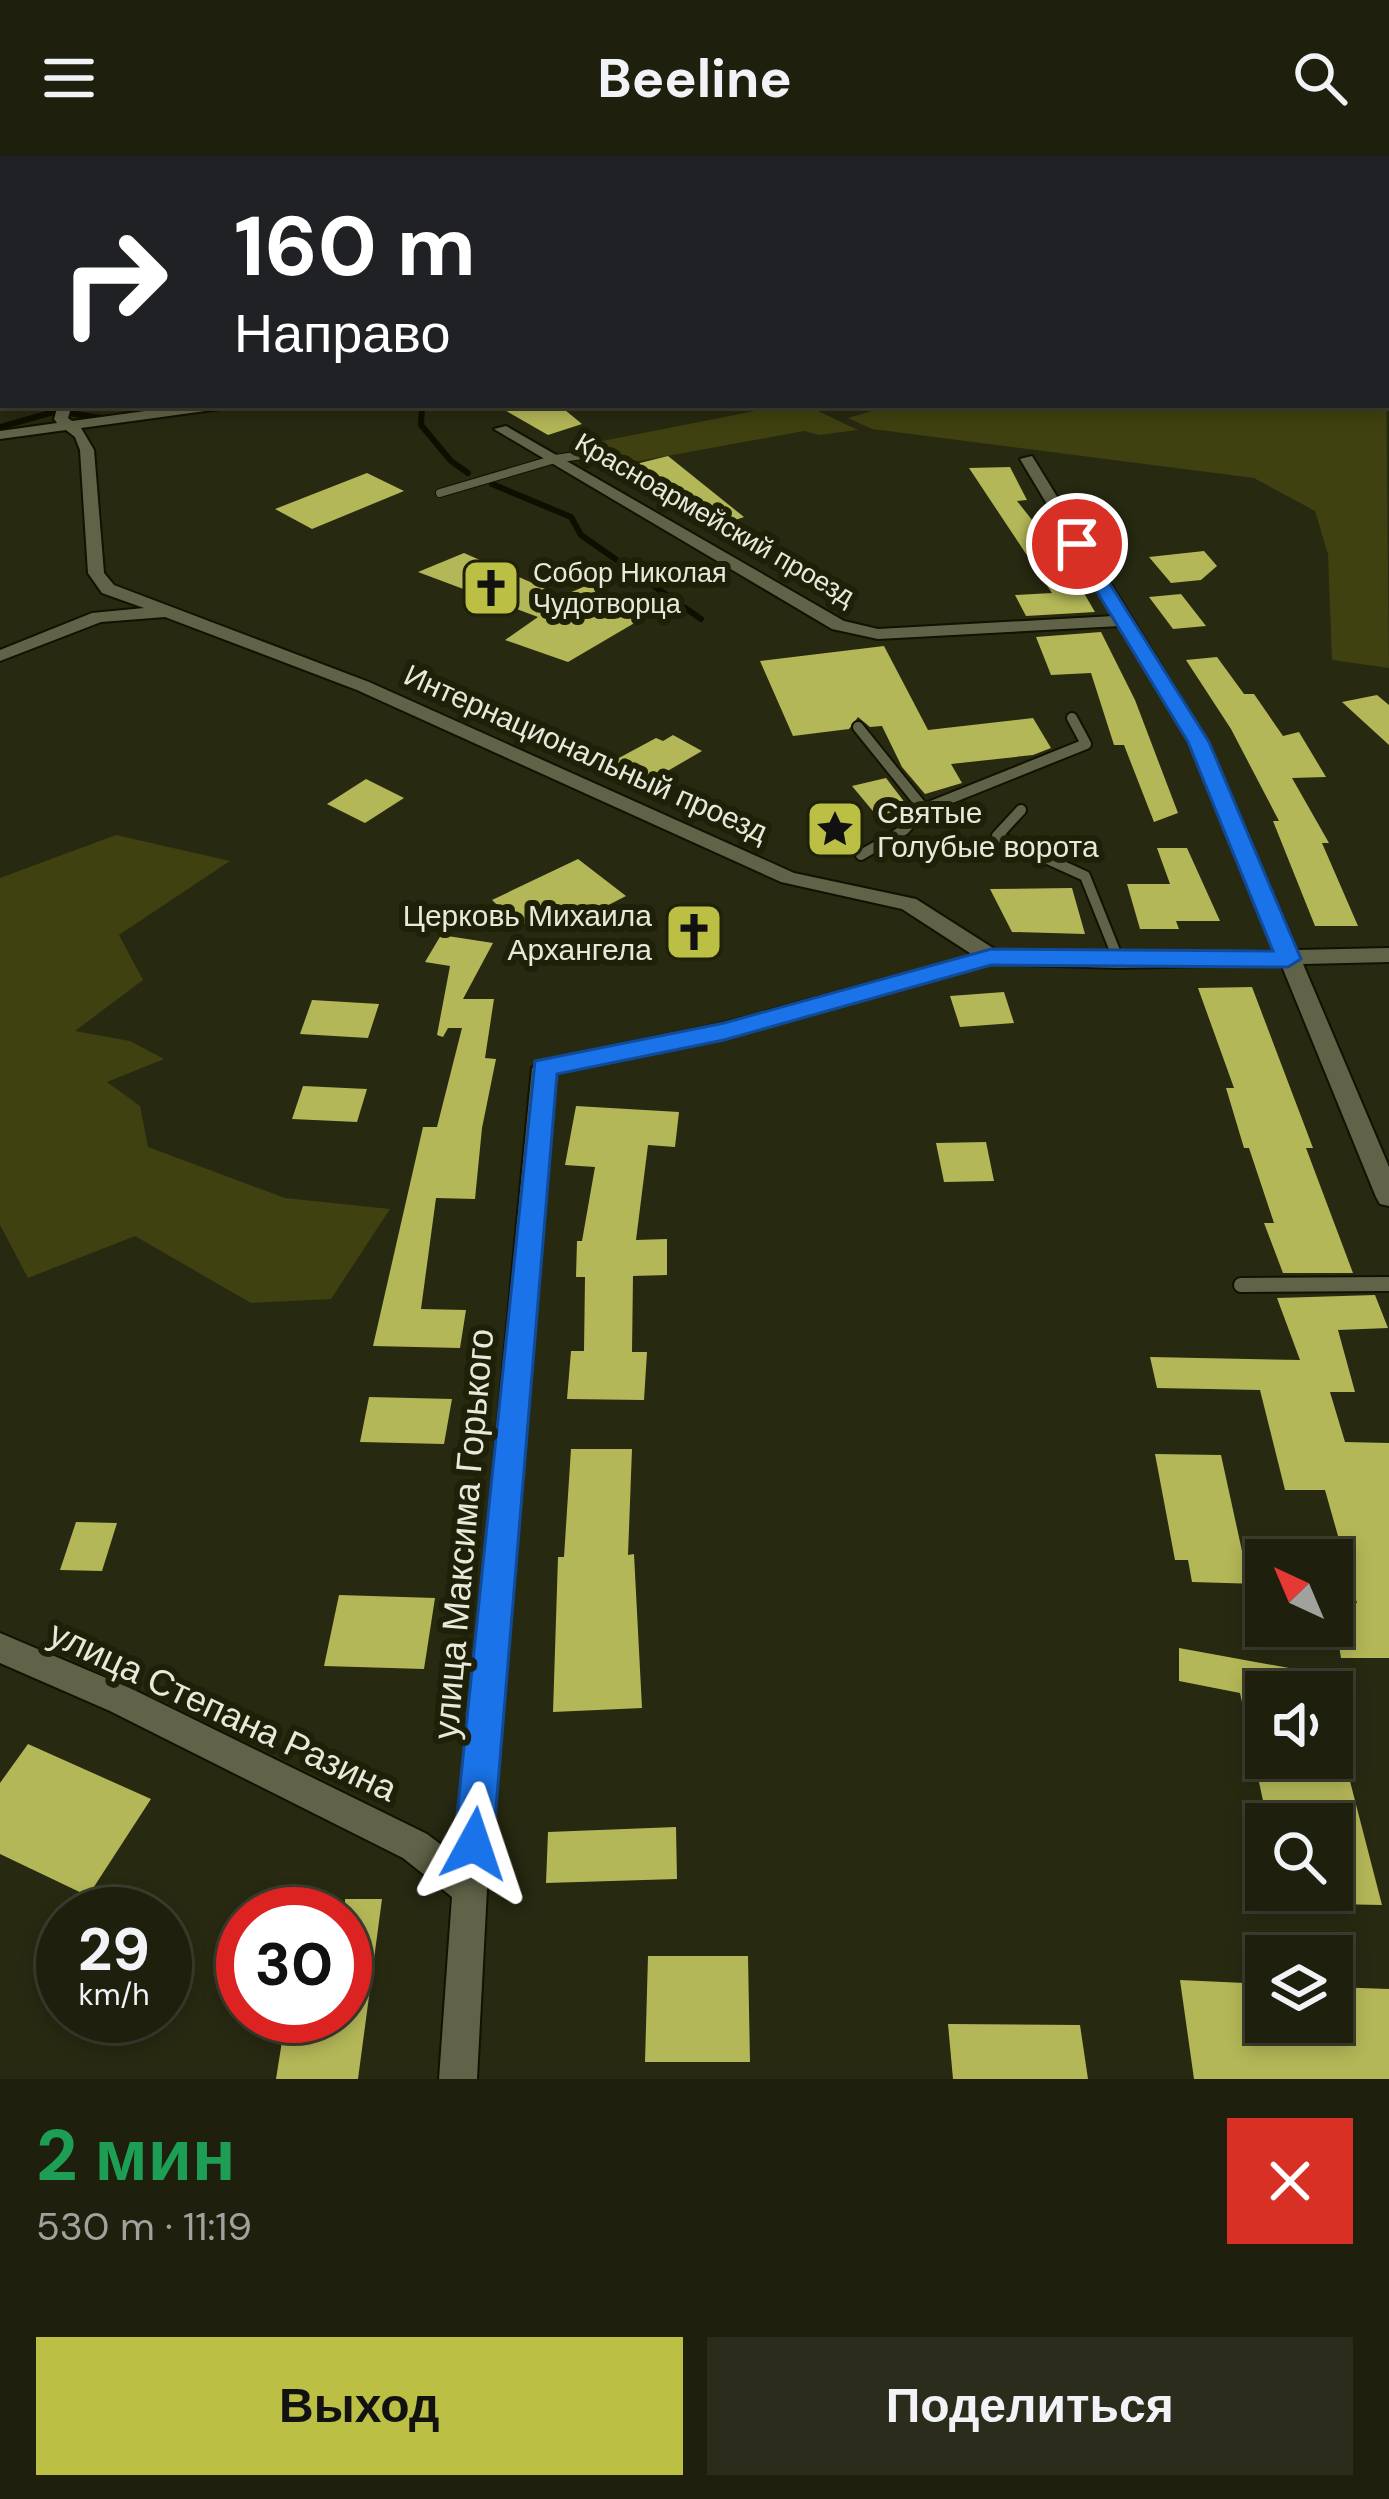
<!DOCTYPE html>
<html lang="ru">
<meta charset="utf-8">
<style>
:root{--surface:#1e1f0d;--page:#2b2c1b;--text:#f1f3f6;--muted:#a1a29d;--line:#3c3d2e;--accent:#bbc044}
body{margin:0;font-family:"DM Sans",sans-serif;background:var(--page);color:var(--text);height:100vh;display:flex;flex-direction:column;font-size:45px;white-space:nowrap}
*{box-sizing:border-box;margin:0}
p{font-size:39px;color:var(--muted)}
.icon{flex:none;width:66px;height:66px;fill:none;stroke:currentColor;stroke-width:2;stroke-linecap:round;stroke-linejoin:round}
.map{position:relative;height:1923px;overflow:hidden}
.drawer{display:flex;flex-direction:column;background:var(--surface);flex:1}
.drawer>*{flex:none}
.hud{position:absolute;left:0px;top:0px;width:1389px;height:252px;box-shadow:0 6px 18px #0003,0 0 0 3px var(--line);background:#202124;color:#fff;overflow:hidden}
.needle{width:78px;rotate:316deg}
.controls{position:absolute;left:1245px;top:1383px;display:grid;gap:24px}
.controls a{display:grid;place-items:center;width:108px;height:108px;border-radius:0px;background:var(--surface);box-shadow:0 6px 18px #0003,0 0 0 3px var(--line);font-size:60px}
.speed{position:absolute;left:36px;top:1731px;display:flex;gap:24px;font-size:60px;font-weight:700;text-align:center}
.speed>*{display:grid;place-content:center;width:156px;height:156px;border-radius:50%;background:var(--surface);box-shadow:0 6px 18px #0003,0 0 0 3px var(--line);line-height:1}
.speed small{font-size:30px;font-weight:400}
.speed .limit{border:18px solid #d22;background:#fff;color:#111}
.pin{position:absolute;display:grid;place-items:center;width:102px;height:102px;color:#fff;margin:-51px;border:6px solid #fff;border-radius:50%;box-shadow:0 3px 12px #0007}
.me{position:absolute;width:132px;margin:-66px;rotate:5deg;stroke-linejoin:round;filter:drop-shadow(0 0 9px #0008)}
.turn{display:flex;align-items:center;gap:42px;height:252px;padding:0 36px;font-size:54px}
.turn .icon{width:156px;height:156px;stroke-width:2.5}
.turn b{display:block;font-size:84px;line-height:102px}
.round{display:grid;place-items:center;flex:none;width:126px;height:126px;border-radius:0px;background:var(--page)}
.overview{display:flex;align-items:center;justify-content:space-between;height:204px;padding:0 36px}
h1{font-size:72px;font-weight:700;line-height:90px;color:#1e9e55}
.action{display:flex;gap:24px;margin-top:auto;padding:24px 36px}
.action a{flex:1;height:138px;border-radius:0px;background:var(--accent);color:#111;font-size:48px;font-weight:700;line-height:138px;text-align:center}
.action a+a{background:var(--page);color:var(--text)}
header{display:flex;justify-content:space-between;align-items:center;height:156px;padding:0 36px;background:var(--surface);font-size:54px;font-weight:700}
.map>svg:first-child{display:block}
.green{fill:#3f4110}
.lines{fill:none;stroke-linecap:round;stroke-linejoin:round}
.stream{stroke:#0f0f00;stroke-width:6}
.building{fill:#b3b757}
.service-far2-casing{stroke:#111200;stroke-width:10}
.service-far1-casing{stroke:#111200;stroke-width:14}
.service-casing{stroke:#111200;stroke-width:18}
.minor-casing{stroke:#111200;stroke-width:4}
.service-far2{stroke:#616348;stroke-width:8}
.service-far1{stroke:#616348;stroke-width:10}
.service{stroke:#616348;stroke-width:14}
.minor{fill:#616348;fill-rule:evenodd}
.route{fill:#1a73e8;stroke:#114b97;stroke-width:3}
.labels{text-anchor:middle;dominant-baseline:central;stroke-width:12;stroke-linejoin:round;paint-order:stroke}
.far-street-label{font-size:27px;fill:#e8e9da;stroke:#1f2008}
.far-poi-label{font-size:27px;fill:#e8e9da;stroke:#1f2008;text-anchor:start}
.street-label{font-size:30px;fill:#e8e9da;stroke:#1f2008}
.poi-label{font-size:30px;fill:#e8e9da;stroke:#1f2008;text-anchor:start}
.near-street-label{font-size:36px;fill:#e8e9da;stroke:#1f2008}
</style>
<header><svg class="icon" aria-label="menu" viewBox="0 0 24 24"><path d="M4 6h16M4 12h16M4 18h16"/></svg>Beeline<svg class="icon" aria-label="search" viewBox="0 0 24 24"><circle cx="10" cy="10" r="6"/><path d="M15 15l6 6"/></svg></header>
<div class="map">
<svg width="1389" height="1923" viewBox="0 0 1389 1923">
<rect width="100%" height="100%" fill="#282911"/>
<g class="green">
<path d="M1386 215 1389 512 1332 504 1328 398 1315 355 1254 322 872 273 848 262 893 249H1386Z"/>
<path d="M786 249H805L858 274 819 279 804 275 607 311 577 290Z"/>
<path d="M116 679 230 705 119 779 143 824 75 875 130 885 164 903 107 926 140 950 148 991 285 1042 390 1053 331 1143 251 1147 135 1080 28 1122 0 1069V722Z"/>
</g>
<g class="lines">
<g class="stream">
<path d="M422 249 421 269 451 305 468 317"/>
<path d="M0 271 57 255 107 263"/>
<path d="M492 328 571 361 581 379 701 463"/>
</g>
</g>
<g class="building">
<path d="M496 249H559L582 268 548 279Z"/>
<path d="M668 300 744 361 715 371 636 308Z"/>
<path d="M1010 311 1027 344 1017 345 1067 408 1095 456 1026 460 1015 439 1052 437 969 312Z"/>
<path d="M367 317 404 335 312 373 275 353Z"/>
<path d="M1204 395 1217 410 1201 424 1171 427 1149 401Z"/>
<path d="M464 397 562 440 588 429 643 462 568 506 505 484 538 461 418 416Z"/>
<path d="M1181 438 1206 470 1173 473 1149 441Z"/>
<path d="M1101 476 1135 544 1178 657 1154 666 1124 589H1114L1091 517 1051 519 1036 481Z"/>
<path d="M884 490 928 574 1033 562 1051 592 1033 599 951 608 962 627 925 638 902 611 882 570 870 571 858 561 849 573 793 580 760 505Z"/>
<path d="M1217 501 1244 538H1254L1283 580 1299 576 1326 621 1292 622 1329 687H1322L1358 770H1315L1273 665H1279L1231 573 1186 504Z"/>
<path d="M1377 539 1389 549V589L1342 546Z"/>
<path d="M673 579 702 595 640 631 604 610 656 582 663 585Z"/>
<path d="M886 622 909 652 877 660 852 630Z"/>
<path d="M366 623 404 642 365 667 327 648Z"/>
<path d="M1157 692H1187L1220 765H1176L1179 773H1140L1127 728H1170Z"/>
<path d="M578 703 626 740 583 762 568 750 519 770 492 744Z"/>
<path d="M1072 732 1085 778 1012 776 990 733Z"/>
<path d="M441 779 493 787 463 843H494L485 902 496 903 482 972 475 1043 436 1042 421 1153 466 1154 460 1192 373 1190 423 971H437L462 872H448L443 881 437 879 450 810 425 806Z"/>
<path d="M1252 831 1313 992H1306L1353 1117H1283L1264 1067H1274L1249 992H1244L1226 932H1234L1198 832Z"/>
<path d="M1004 836 1014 867 960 871 950 840Z"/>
<path d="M312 844 379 848 368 882 300 878Z"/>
<path d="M303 930 367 933 357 966 292 963Z"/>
<path d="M576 950 679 956 675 991 648 989 636 1084 667 1083V1119L633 1120 632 1196H647L644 1244 567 1243 571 1195H584L585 1121H576L577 1085H582L595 1011 565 1009Z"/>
<path d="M986 986 994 1025 944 1026 936 987Z"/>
<path d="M1375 1139 1388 1172 1338 1174 1355 1236H1330L1345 1286 1389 1287V1502H1341L1332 1446 1357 1447 1325 1334H1285L1260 1234 1157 1232 1150 1201 1300 1204 1277 1142Z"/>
<path d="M369 1241 452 1243 444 1288 360 1286Z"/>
<path d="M571 1293H632L628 1399 634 1398 642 1552 553 1556 558 1401H564Z"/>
<path d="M1155 1298 1221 1299 1242 1395H1251L1259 1428 1192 1426 1188 1404H1175Z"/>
<path d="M76 1366 117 1367 102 1415 60 1414Z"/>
<path d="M339 1439 435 1442 424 1513 324 1510Z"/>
<path d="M1179 1492 1344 1522 1343 1536H1266V1602H1344L1382 1749 1332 1748V1668H1268L1240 1537 1179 1525Z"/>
<path d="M28 1588 151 1643 88 1740 0 1698V1627Z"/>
<path d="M676 1671 677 1723 546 1727 548 1676Z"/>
<path d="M345 1743H382L358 1923H276L286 1860H345Z"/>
<path d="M648 1800H748L750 1906H645Z"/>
<path d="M1180 1824 1266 1828V1866H1332V1831L1389 1833V1923H1194Z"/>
<path d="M948 1868 1080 1869 1088 1923H953Z"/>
</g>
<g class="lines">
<defs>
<path id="service-far2" d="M440 337 555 303 589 298"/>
<g id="service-far1">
<path d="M858 571 924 653 904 674 861 699"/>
<path d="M924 653 1086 588 1072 562"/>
<path d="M1021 654 997 680 1085 720 1119 805"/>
</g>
<path id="service" d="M1241 1129 1389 1128"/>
<g id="minor">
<path d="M404 0H414L415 3H405Z"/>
<rect x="0" y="114" width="3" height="8"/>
<rect x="1386" y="116" width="3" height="8"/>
<path d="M0 217 3 218V226L0 225Z"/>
<path d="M58 249H72L68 262 72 265 189 249H227L220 253 81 272 94 294 104 417 114 429 369 526 794 717 916 743 996 794 1119 798 1275 795 1190 586 1120 470 878 483 832 473 494 273 506 270 844 465 878 473 1114 460 1020 303 1032 300 1208 586 1297 794 1389 792V806L1303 808 1389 1011V1050L1380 1048 1376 1041 1281 808 1119 812 991 808 724 883 555 918 487 1733 477 1923H439L452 1741 403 1702 110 1555 0 1507V1477L132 1533 427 1678 456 1700 532 912 544 904 724 867 973 799 902 753 781 726 357 534 165 461 101 466 0 505V494L92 457 144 452 102 437 88 417 80 294 75 281 66 274 0 283V275L57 267 54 263Z"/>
</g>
</defs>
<use href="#service-far2" class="service-far2-casing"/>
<use href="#service-far1" class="service-far1-casing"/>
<use href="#service" class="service-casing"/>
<use href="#minor" class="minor-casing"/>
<use href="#service-far2" class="service-far2"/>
<use href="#service-far1" class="service-far1"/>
<use href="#service" class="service"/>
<use href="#minor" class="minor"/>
</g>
<path class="route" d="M1071 385H1083L1209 586 1301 803 1288 811 991 809 724 884 557 918 493 1688 487 1701 474 1707 460 1701 454 1688 535 905 724 867 991 793 1273 795 1188 586 1068 388Z"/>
<defs>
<symbol id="church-square" viewBox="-11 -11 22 22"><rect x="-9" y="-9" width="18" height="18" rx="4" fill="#bbc044" stroke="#1f2008"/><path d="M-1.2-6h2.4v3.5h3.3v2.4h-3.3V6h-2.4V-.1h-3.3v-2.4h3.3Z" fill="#111"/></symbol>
<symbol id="sight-square" viewBox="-11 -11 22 22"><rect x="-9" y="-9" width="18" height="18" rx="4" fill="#bbc044" stroke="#1f2008"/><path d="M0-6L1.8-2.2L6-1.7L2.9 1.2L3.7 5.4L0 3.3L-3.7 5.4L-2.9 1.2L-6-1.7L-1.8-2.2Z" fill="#111"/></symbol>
</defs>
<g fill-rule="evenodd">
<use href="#church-square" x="458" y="399" width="66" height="66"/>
<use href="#sight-square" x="802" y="640" width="66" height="66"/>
<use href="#church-square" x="661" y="743" width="66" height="66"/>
</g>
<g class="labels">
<g class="far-street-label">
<text transform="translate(715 363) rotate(30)">Красноармейский проезд</text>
</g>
<g class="far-poi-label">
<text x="533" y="416">Собор Николая<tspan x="533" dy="31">Чудотворца</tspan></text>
</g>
<g class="street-label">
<text transform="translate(586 597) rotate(24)">Интернациональный проезд</text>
</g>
<g class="poi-label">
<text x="877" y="656">Святые<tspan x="877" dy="34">Голубые ворота</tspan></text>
<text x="652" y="759" text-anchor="end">Церковь Михаила<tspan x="652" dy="34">Архангела</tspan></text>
</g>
<g class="near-street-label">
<text transform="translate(463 1378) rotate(-85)">улица Максима Горького</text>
<text transform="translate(223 1555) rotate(25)">улица Степана Разина</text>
</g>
</g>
</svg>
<div class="controls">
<a><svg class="needle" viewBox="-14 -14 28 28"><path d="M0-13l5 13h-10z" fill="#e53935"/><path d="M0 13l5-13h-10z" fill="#a1a29d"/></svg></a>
<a><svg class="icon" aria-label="sound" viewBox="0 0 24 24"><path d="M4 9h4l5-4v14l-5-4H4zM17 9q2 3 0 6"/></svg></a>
<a><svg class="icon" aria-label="search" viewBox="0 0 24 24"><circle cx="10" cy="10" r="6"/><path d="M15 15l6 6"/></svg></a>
<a><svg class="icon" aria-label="layers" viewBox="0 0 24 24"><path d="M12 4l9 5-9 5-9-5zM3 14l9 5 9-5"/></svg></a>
</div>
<div class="speed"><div>29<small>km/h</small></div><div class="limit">30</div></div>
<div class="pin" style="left:1077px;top:388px;background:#d93025"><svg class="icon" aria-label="arrive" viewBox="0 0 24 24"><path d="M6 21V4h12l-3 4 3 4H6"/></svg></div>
<svg class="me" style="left:474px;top:1688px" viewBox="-20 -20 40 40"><path d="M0-17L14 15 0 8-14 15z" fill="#1a73e8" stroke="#fff" stroke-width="4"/></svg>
<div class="hud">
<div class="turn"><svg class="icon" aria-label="right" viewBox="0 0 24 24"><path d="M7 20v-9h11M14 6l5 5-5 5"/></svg><div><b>160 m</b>Направо</div></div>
</div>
</div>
<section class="drawer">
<div class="overview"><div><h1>2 мин</h1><p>530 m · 11:19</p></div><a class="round" style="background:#d93025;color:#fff"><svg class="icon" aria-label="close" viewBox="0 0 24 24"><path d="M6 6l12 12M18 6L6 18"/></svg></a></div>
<div class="action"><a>Выход</a><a>Поделиться</a></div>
</section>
